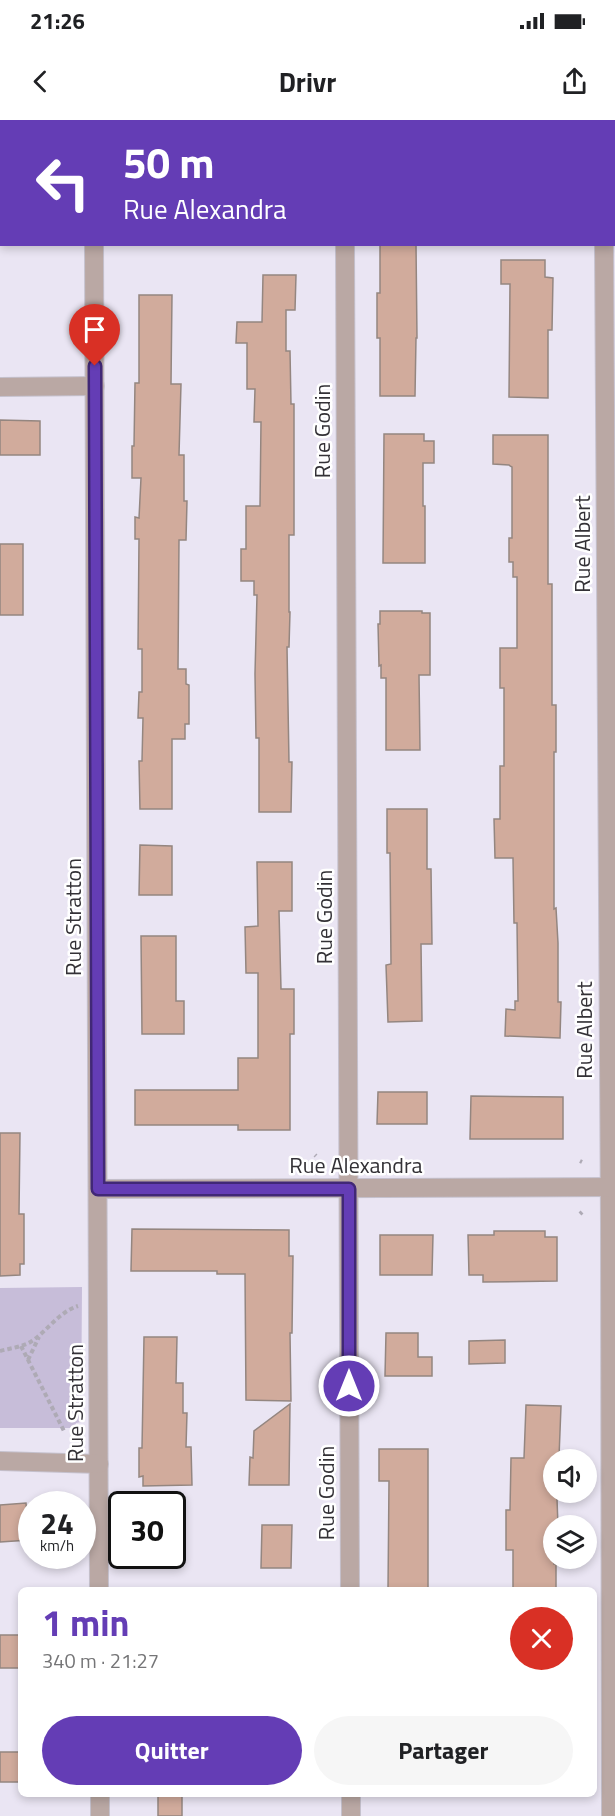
<!DOCTYPE html>
<html lang="fr">
<meta charset="utf-8">
<style>
:root{--surface:#fff;--page:#f6f6f6;--text:#202124;--muted:#757577;--accent:#643db5}
body{margin:0;font-family:"Titillium Web",sans-serif;background:var(--page);color:var(--text);height:100vh;display:flex;flex-direction:column;font-size:22px;white-space:nowrap}
*{box-sizing:border-box;margin:0}
p{font-size:20px;color:var(--muted)}
.icon{flex:none;width:33px;height:33px;fill:none;stroke:currentColor;stroke-width:2;stroke-linecap:round;stroke-linejoin:round}
.map{position:relative;flex:1;overflow:hidden}
.side{position:absolute;left:18px;top:1467px;width:579px;height:210px;display:flex;flex-direction:column;background:var(--surface);border-radius:9px;box-shadow:0 3px 9px #0003}
.side>*{flex:none}
.banner{position:absolute;left:0px;top:0px;width:615px;height:126px;box-shadow:0 3px 9px #0003;background:#643db5;color:#fff;overflow:hidden}
.buttons{position:absolute;left:543px;top:1329px;display:grid;gap:12px}
.buttons a{display:grid;place-items:center;width:54px;height:54px;border-radius:50%;background:var(--surface);box-shadow:0 3px 9px #0003;font-size:30px}
.speed{position:absolute;left:18px;top:1371px;display:flex;gap:12px;font-size:30px;font-weight:700;text-align:center}
.speed>*{display:grid;place-content:center;width:78px;height:78px;border-radius:50%;background:var(--surface);box-shadow:0 3px 9px #0003;line-height:1}
.speed small{font-size:15px;font-weight:400}
.speed .limit{border:3px solid #111;border-radius:9px;background:#fff;color:#111}
.pin{position:absolute;display:grid;place-items:center;width:51px;height:51px;color:#fff;margin:-62px -26px;border-radius:50% 50% 50% 0;rotate:-45deg;box-shadow:0 0 6px #0007}
.pin .icon{rotate:45deg}
.me{position:absolute;width:66px;margin:-33px;rotate:0deg;stroke-linejoin:round;filter:drop-shadow(0 0 4px #0008)}
.turn{display:flex;align-items:center;gap:21px;height:126px;padding:0 24px;font-size:27px}
.turn .icon{width:78px;height:78px;stroke-width:2.5}
.turn b{display:block;font-size:42px;line-height:51px}
.round{display:grid;place-items:center;flex:none;width:63px;height:63px;border-radius:32px;background:var(--page)}
.summary{display:flex;align-items:center;justify-content:space-between;height:102px;padding:0 24px}
h1{font-size:36px;font-weight:700;line-height:45px;color:var(--accent)}
.cta{display:flex;gap:12px;margin-top:auto;padding:12px 24px}
.cta a{flex:1;height:69px;border-radius:36px;background:var(--accent);color:#fff;font-size:24px;font-weight:700;line-height:69px;text-align:center}
.cta a+a{background:var(--page);color:var(--text)}
.status{display:flex;justify-content:space-between;align-items:center;height:42px;padding:0 30px;background:var(--surface);direction:ltr}
.status svg{height:16px;fill:currentColor}
header{display:flex;justify-content:space-between;align-items:center;height:78px;padding:0 24px;background:var(--surface);font-size:27px;font-weight:700}
.map>svg:first-child{display:block}
.green{fill:#c7bdd9}
.building{fill:#d1ab9c;stroke:#948680;stroke-width:1.5}
.lines{fill:none;stroke-linecap:round;stroke-linejoin:round}
.street-casing{stroke:#c5c1cd;stroke-width:20}
.path{stroke:#aeaab5;stroke-width:4;stroke-dasharray:4.5 3;stroke-linecap:butt}
.street{stroke:#baa8a4;stroke-width:18}
.route-casing{stroke:#412876;stroke-width:15}
.route{stroke:#643db5;stroke-width:10}
.labels{text-anchor:middle;dominant-baseline:central;stroke-width:5;stroke-linejoin:round;paint-order:stroke}
.street-label{font-size:22px;fill:#333136;stroke:#fff}
</style>
<div class="status"><b>21:26</b><svg viewBox="0 0 49 12"><path d="M0 12V9h3v3zM5 12V6h3v6zM10 12V3h3v9zM15 12V0h3v12zM26 1h20v11H26zM47 4h2v5h-2z"/></svg></div>
<header><svg class="icon" aria-label="back" viewBox="0 0 24 24"><path d="M15 5l-7 7 7 7"/></svg>Drivr<svg class="icon" aria-label="share" viewBox="0 0 24 24"><path d="M12 15V3M7 8l5-5 5 5M5 13v7h14v-7"/></svg></header>
<div class="map">
<svg width="615" height="1696" viewBox="0 0 615 1696">
<rect width="100%" height="100%" fill="#eae5f3"/>
<path class="green" d="M82 1167 81 1302 76 1303 75 1306 71 1308H0V1168Z"/>
<g class="building">
<path d="M380 124H416L417 218H416L415 276H380V218H377V173H380Z"/>
<path d="M501 140H545V157L553 158 552 210H548V278L509 277 510 164H501Z"/>
<path d="M263 155H296L295 190H286V231H290L291 284H294V415H289V492H290L289 527H287L289 642H292L291 692H259V618H256L255 554 257 475H254V461H241V429H246V386H260L261 302H254L255 269H247V223H236L237 202H262Z"/>
<path d="M139 175H172L171 264H181L179 335H184V381H187L186 420H179L178 549H186V564L189 565V604H185V619H172V689H140L139 641H142L143 598H138L139 572H142V529H138L139 419H135V397L139 398 141 358H132V326H134L135 263H139Z"/>
<path d="M0 300 40 301V335H0Z"/>
<path d="M384 314H424V321H434V343H423V386H425V443H383Z"/>
<path d="M493 315H548V464H552V585H556V632H554V789L556 788 558 823V882H561L560 918 505 916 506 889 515 890V881H518L517 803H514L513 738H495L494 699H500V646H504V568H500V528H517V457H513V442H509V418H512V347L510 346 509 345 493 344Z"/>
<rect x="0" y="424" width="23" height="71"/>
<path d="M380 491H422V493H430V555H419L420 630H386V558H381V545L379 546 378 504H380Z"/>
<path d="M387 689H427V749H431L432 824H421L422 901 388 902 386 845 391 844 390 733H387Z"/>
<path d="M140 725 172 726V775H139Z"/>
<path d="M257 742H292V791H279L281 869H294V914H290V1010H238V1005H135V970H238V938H258V853H246L245 807 258 806Z"/>
<path d="M141 816H176V881H184V914H142Z"/>
<path d="M378 972H427V1004H377Z"/>
<path d="M471 976 563 977V1019H470Z"/>
<path d="M0 1013H20L19 1094H24V1144H20V1155L0 1156Z"/>
<path d="M132 1109 289 1110V1136H293L292 1213H290L291 1281 246 1280 245 1154H217V1151H131Z"/>
<path d="M494 1111H545V1117H557V1161L483 1162V1155H469L468 1115H494Z"/>
<path d="M380 1115H433L432 1155H380Z"/>
<path d="M386 1213H418V1237H432V1256H385Z"/>
<path d="M144 1217H177L176 1263H183V1293H187L186 1327H191L192 1365 143 1366V1356L139 1357V1328H142Z"/>
<path d="M505 1220V1243L469 1244V1221Z"/>
<path d="M290 1284 289 1365H249L250 1337 253 1338 254 1311Z"/>
<path d="M526 1285 561 1286 559 1337H563V1340H554V1372H563V1379H557L558 1406H554V1444H556V1470H513V1430H506V1390H510L511 1338H524Z"/>
<path d="M379 1329H428V1470H388L389 1361H379Z"/>
<path d="M26 1383 29 1420 0 1422V1385Z"/>
<path d="M262 1405H292L291 1448H261Z"/>
<rect x="0" y="1515" width="21" height="33"/>
<rect x="0" y="1632" width="20" height="30"/>
<rect x="158" y="1674" width="24" height="22"/>
</g>
<g class="lines">
<defs>
<g id="street">
<path d="M94 0V2"/>
<path d="M344 0V2"/>
<path d="M604 0V2"/>
<path d="M94 124 99 1470"/>
<path d="M345 124 350 1470"/>
<path d="M604 124 610 1103 611 1696"/>
<path d="M0 267 95 266"/>
<path d="M98 1069 615 1067"/>
<path d="M0 1341 99 1344"/>
<path d="M100 1674V1696"/>
<path d="M351 1674V1696"/>
</g>
</defs>
<use href="#street" class="street-casing"/>
<g class="path">
<path d="M315 1035 316 1036"/>
<path d="M580 1041 582 1042"/>
<path d="M580 1094 582 1092"/>
<path d="M21 1226 64 1311"/>
<path d="M0 1231C11 1228 23 1227 32 1221 48 1210 59 1192 78 1186"/>
<path d="M28 1240 39 1217"/>
</g>
<use href="#street" class="street"/>
</g>
<g class="lines">
<defs>
<path id="route" d="M95 246 98 1069H349V1266"/>
</defs>
<use href="#route" class="route-casing"/>
<use href="#route" class="route"/>
</g>
<g class="labels">
<g class="street-label">
<text transform="translate(322 311) rotate(-90)">Rue Godin</text>
<text transform="translate(582 424) rotate(-90)">Rue Albert</text>
<text transform="translate(73 797) rotate(-90)">Rue Stratton</text>
<text transform="translate(324 797) rotate(-90)">Rue Godin</text>
<text transform="translate(584 910) rotate(-90)">Rue Albert</text>
<text x="356" y="1045">Rue Alexandra</text>
<text transform="translate(75 1283) rotate(-90)">Rue Stratton</text>
<text transform="translate(326 1373) rotate(-90)">Rue Godin</text>
</g>
</g>
</svg>
<div class="buttons">
<a><svg class="icon" aria-label="sound" viewBox="0 0 24 24"><path d="M4 9h4l5-4v14l-5-4H4zM17 9q2 3 0 6"/></svg></a>
<a><svg class="icon" aria-label="layers" viewBox="0 0 24 24"><path d="M12 4l9 5-9 5-9-5zM3 14l9 5 9-5"/></svg></a>
</div>
<div class="speed"><div>24<small>km/h</small></div><div class="limit">30</div></div>
<div class="pin" style="left:95px;top:246px;background:#d93025"><svg class="icon" aria-label="arrive" viewBox="0 0 24 24"><path d="M6 21V4h12l-3 4 3 4H6"/></svg></div>
<svg class="me" style="left:349px;top:1266px" viewBox="-20 -20 40 40"><circle r="17" fill="#643db5" stroke="#fff" stroke-width="3"/><path d="M0-11L8 9 0 5-8 9z" fill="#fff"/></svg>
<div class="banner">
<div class="turn"><svg class="icon" aria-label="left" viewBox="0 0 24 24"><path d="M17 20v-9H6M10 6l-5 5 5 5"/></svg><div><b>50 m</b>Rue Alexandra</div></div>
</div>
<section class="side">
<div class="summary"><div><h1>1 min</h1><p>340 m · 21:27</p></div><a class="round" style="background:#d93025;color:#fff"><svg class="icon" aria-label="close" viewBox="0 0 24 24"><path d="M6 6l12 12M18 6L6 18"/></svg></a></div>
<div class="cta"><a>Quitter</a><a>Partager</a></div>
</section>
</div>
